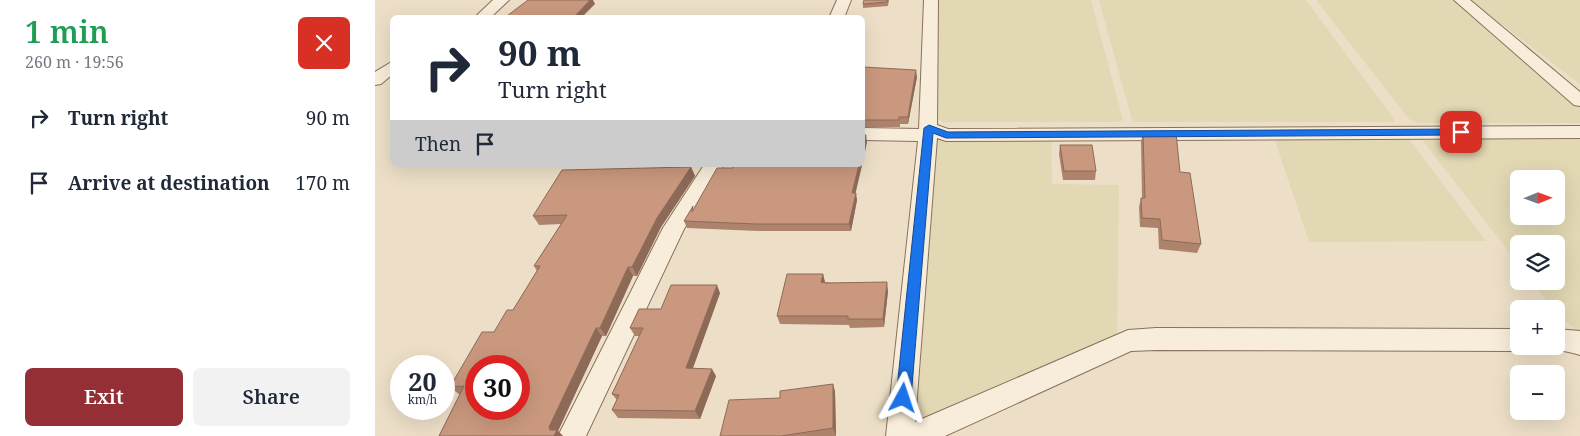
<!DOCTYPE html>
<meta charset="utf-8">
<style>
:root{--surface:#fff;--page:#f2f2f3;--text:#1f2937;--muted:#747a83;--accent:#952f36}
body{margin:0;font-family:"Noto Serif",serif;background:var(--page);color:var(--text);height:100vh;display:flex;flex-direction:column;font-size:19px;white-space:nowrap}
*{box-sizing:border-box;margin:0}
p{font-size:16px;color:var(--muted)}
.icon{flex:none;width:28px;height:28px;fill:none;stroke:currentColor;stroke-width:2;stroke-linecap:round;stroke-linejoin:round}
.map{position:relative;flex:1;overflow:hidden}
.drawer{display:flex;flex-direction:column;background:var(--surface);width:375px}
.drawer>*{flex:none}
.top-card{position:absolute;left:15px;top:15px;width:475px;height:152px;border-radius:8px;box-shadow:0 5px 20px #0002;background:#fff;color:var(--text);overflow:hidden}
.needle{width:32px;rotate:89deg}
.controls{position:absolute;left:1135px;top:170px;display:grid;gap:10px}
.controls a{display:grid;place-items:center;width:55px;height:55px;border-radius:8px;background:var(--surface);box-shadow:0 5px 20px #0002;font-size:25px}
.speed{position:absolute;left:15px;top:355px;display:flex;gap:10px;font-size:25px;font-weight:700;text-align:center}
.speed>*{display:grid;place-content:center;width:65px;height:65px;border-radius:50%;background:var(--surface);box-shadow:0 5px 20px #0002;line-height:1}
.speed small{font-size:12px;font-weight:400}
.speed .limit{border:8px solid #d22;background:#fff;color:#111}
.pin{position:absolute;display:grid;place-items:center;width:42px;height:42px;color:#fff;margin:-21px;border-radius:10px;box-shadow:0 2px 8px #0006}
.me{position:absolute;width:55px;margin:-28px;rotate:5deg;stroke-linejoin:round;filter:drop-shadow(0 0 4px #0008)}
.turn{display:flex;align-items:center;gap:18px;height:105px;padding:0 25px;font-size:22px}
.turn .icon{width:65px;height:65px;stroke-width:2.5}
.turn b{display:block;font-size:35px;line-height:42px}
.then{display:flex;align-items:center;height:48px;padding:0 25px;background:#0003;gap:10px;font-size:19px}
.round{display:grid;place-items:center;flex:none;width:52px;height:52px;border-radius:8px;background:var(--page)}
.summary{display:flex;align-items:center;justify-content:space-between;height:85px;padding:0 25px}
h1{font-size:30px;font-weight:600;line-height:38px;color:#1e9e55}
.primary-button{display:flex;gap:10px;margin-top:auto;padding:10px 25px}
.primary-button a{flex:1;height:58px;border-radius:8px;background:var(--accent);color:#fff;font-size:20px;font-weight:600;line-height:58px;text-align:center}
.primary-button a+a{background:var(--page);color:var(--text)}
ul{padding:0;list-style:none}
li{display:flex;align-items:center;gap:15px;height:65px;padding:0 25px}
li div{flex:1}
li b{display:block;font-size:19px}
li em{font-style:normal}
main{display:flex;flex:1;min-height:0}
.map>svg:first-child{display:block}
.farmland{fill:#e2d8b4;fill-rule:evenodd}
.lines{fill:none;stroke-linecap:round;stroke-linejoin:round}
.street-casing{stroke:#88715d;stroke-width:2}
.street{fill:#f8edda;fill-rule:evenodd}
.wall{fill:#ae836c}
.shaded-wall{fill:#8d6a58}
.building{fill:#ca987e;stroke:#8d6a58;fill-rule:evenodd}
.route{fill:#1a73e8;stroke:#114b97}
</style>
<main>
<section class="drawer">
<div class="summary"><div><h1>1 min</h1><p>260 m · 19:56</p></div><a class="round" style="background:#d93025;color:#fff"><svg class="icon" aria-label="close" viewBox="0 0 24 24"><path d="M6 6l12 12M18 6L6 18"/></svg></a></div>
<ul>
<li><svg class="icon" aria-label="right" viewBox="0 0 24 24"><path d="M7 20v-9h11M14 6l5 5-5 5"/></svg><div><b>Turn right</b></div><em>90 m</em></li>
<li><svg class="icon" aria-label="arrive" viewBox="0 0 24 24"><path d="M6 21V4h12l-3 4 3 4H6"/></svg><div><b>Arrive at destination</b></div><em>170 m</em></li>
</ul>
<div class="primary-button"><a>Exit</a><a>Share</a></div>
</section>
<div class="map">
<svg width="1205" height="436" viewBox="0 0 1205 436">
<rect width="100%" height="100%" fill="#eddfc7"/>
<g class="farmland">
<path d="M560 0H716L748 120 745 122H568L563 119Z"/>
<path d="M724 0H931L1020 120 1018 122H760L757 120Z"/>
<path d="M941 0H1087L1205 94V123H1042L1034 119Z"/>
<path d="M1095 0H1205V84Z"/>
<path d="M676 132 677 184 744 185 742 335 546 421 540 418 562 136Z"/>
<path d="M897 132 1030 134 1111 241 934 242Z"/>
<path d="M1205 133V333L1181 313V309H1178L1156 281H1181V244H1144V265L1045 137ZM1144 179H1181V216H1144Z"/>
</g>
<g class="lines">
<defs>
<g id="street">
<path d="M118 0H134L115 18H99Z"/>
<path d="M462 0H476L469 18H454Z"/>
<path d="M549 0H563L562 125 573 129 1205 126V138L571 141 562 138 540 422 753 330 781 328 1144 329V346L1153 347 1144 351 781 350 756 351 570 436H511L543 141 488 140V128L544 129Z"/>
<path d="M1079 0H1095L1205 92V106L1199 105Z"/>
<path d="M18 61V74L6 84 0 85V72Z"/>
<path d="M329 165H349L309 229 211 436H183L288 228Z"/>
<path d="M1181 329 1205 331V355C1194 351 1183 351 1172 347L1181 346Z"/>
</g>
</defs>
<use href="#street" class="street-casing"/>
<use href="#street" class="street"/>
</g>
<g class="wall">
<path d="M514 0 513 6 488 8V4Z"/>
<path d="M488 67 542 77 533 124H525V127H488Z"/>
<path d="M768 133 805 172 826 244 822 253 784 249 783 228 765 227 764 207 766 198H767L766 142Z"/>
<path d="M685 145 721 171 720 180H688L684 154Z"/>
<path d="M358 165H487L480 193 482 200 476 231H383L312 228 309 221 319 209 358 168Z"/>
<path d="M316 167 320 176 286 227 262 276H258L231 336H227L183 431 188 436H64L85 395 75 387 119 332 138 310 162 271 159 266 186 224 164 225 158 216Z"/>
<path d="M448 274 450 282 513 291 509 327 475 328 474 325 405 324 402 316Z"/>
<path d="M345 293 318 368 341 376 325 419 243 418 237 410 242 400 237 394 265 336H260L255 328 286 309Z"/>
<path d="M458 384 460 392 461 436H345Z"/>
</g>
<g class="shaded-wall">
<path d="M215 0H218L220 4 206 18H198Z"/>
<path d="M541 70 542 77 533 124V117Z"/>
<path d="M491 135 492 142 488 162V150Z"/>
<path d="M484 165H487L479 200 477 193Z"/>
<path d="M316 167 320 176 286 227 262 276 257 267 282 218Z"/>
<path d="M481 193 482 200 476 231 474 224Z"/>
<path d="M253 267 258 276 231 336 225 328Z"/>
<path d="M448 274 450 283 446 282Z"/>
<path d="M512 282 513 291 509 327 508 319Z"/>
<path d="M342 285 345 293 315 376 311 368Z"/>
<path d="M221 328 227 336 183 431 188 436H179L174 427Z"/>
<path d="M337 369 341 376 325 419 320 411Z"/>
<path d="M458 384 460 392 461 436 458 428Z"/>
</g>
<g class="building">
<path d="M153 0H215L198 18H137L138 16H132Z"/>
<path d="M489 0H513L512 2 488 4Z"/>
<path d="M488 67 541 70 533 117H524V120H488Z"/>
<path d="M768 133H801L805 172 815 173 826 244 787 240 785 219 767 218 766 198H770Z"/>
<path d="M488 134 491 135 488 150Z"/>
<path d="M685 145H717L721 171H689Z"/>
<path d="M358 165H484L477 193H481L474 224H381L309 221 318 206 317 212 342 168H358Z"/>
<path d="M316 167 282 218 257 267H253L225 328H221L174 427 175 430H182L179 436H64L89 386 75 387 107 332H119L132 310H138L165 266H159L192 215 158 216 187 170ZM101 366H144V409H101Z"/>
<path d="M412 274H448L446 282 451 283 512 282 508 319H473V316H402Z"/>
<path d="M296 285H342L311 368 337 369 320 411 237 410 244 395 237 394 268 328H255L264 309H286Z"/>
<path d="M458 384V428L406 436H345L354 400 405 398V391Z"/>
</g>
<path class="route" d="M554 125 573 132 1086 129 1091 132 1086 135 571 138 558 133 536 398 534 403 528 405 523 403 521 398 549 128Z"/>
</svg>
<div class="controls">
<a><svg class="needle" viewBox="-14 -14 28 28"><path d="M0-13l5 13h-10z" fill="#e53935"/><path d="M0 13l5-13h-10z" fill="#747a83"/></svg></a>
<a><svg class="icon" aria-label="layers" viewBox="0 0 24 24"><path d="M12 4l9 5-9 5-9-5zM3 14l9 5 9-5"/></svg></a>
<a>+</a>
<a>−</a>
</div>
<div class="speed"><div>20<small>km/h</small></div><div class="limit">30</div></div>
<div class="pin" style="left:1086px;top:132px;background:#d93025"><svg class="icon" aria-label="arrive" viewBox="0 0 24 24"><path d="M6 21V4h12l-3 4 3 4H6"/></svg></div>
<svg class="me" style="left:528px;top:398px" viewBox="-20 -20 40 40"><path d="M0-17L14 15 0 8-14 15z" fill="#1a73e8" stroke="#fff" stroke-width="4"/></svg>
<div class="top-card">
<div class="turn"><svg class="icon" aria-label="right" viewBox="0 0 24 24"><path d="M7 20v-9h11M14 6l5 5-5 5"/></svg><div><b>90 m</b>Turn right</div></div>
<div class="then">Then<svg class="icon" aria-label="arrive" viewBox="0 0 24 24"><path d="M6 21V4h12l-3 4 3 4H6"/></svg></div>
</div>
</div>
</main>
